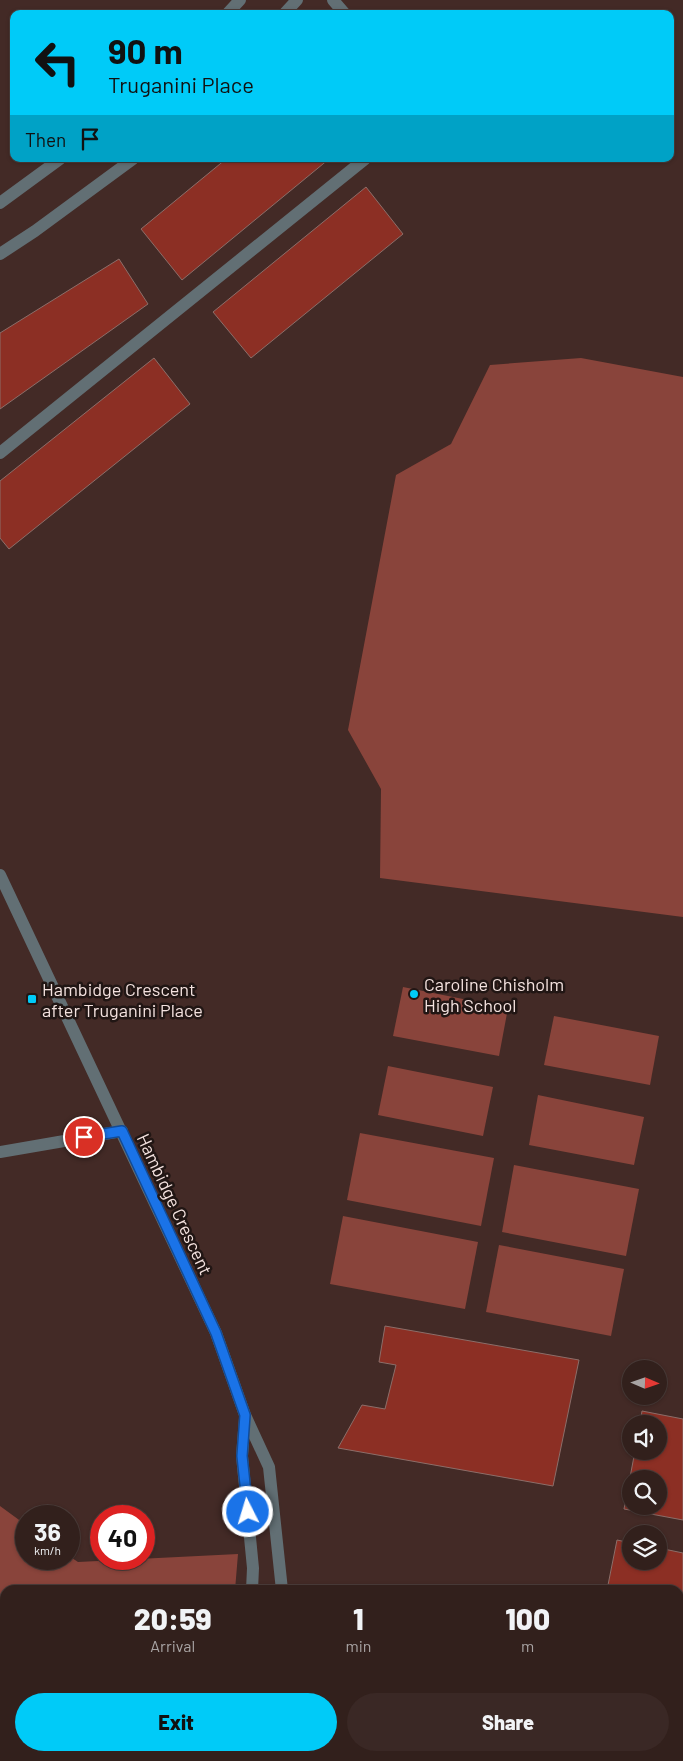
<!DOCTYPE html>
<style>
:root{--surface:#32201c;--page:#3a2825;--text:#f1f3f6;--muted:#a8a3a3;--line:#4d3e3b;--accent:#00cbf8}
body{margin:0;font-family:Barlow,sans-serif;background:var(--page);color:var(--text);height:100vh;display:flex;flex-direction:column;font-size:19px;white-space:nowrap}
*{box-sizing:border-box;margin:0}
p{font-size:16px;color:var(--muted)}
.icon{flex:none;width:28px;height:28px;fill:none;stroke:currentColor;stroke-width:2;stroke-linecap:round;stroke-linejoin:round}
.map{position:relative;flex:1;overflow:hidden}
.panel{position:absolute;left:0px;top:1585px;width:684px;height:176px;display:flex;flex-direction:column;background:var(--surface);border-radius:15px 15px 0 0;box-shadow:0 1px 4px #0004,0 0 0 1px var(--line)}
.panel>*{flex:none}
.top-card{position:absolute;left:10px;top:10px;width:664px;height:152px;border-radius:10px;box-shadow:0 1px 4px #0004,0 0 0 1px var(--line);background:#00cbf8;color:#111;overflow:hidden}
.needle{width:32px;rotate:92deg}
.buttons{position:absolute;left:622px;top:1360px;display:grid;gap:10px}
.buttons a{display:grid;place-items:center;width:45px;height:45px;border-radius:50%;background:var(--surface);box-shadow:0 1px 4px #0004,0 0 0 1px var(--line);font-size:25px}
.speed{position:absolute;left:15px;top:1505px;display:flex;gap:10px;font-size:25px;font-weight:700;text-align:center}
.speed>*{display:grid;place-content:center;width:65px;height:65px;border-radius:50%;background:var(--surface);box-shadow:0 1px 4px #0004,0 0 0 1px var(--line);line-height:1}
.speed small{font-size:12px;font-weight:400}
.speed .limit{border:8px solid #d22;background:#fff;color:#111}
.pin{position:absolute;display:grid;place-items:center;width:42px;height:42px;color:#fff;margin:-21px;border:2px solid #fff;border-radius:50%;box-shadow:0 1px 5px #0007}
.me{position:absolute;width:55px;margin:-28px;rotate:355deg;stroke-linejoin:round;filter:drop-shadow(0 0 4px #0008)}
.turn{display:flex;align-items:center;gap:18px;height:105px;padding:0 15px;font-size:22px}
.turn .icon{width:65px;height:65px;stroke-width:2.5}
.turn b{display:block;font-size:35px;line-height:42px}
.then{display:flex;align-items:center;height:48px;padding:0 15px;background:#0003;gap:10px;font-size:19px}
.eta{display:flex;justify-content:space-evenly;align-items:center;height:85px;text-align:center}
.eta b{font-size:30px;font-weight:800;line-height:35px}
.action{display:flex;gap:10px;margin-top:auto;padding:10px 15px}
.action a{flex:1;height:58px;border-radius:30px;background:var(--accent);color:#111;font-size:20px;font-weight:800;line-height:58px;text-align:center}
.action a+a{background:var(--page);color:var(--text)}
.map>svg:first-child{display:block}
.green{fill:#89443b}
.building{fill:#8c2f24;stroke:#8c6e69;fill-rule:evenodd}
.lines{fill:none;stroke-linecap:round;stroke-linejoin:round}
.service{stroke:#626f74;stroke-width:12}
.minor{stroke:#626f74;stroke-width:12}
.tertiary{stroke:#626f74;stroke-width:12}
.route-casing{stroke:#114b97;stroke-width:12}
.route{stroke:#1a73e8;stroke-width:9}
.poi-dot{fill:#00cbf8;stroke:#211614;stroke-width:2}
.labels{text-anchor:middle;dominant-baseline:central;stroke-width:5;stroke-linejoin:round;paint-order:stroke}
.poi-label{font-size:18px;fill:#f4e2df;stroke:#211614;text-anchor:start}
.street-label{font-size:18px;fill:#f4e2df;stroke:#211614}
</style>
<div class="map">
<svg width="683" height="1761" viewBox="0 0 683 1761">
<rect width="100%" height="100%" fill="#432a26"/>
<g class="green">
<path d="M581 358 683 377V917L380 878 381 789 348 730 396 475 451 444 490 365Z"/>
<path d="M403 987 508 1008 499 1056 393 1036Z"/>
<path d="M554 1016 659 1036 650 1085 544 1065Z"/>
<path d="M388 1066 493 1087 483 1136 378 1115Z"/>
<path d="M538 1095 644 1117 634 1165 529 1145Z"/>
<path d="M360 1133 494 1158 481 1226 347 1200Z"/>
<path d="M514 1165 639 1189 626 1256 502 1232Z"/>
<path d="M343 1216 478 1242 465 1309 330 1284Z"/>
<path d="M499 1245 624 1269 611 1336 486 1312Z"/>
<path d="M0 1506 26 1525V1559H69V1556L78 1562 238 1554 235 1590H5V1667L0 1666Z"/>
</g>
<g class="building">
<path d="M226 159H329L182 280 141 229Z"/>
<path d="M366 187 403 234 251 358 213 312Z"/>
<path d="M119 259 148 304 0 409V333Z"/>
<path d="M154 358 190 404 9 549 0 538V481Z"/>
<path d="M385 1326 579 1360 553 1486 338 1448 362 1405 385 1409 396 1365 379 1362Z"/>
<path d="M642 1411 683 1419V1520L624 1509 635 1451H659V1424H640ZM631 1479H659V1506H631Z"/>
<path d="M617 1540 631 1543V1561H659V1548L683 1553V1653L679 1652V1590H607Z"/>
<path d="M637 1756H662L661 1761Z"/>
</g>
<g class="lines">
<g class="service">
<path d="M333 0 345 14"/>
<path d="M0 453 365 159"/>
</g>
<path class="minor" d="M0 1152 122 1131"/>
<g class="tertiary">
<path d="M227 14 240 0"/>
<path d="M284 14 297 0"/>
<path d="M0 203 60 159"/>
<path d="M0 254 35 231 133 159"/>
<path d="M0 875 216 1333 245 1415 269 1467 282 1590"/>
<path d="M245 1418 242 1456 253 1568 252 1590"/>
<path d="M230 1761 231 1756"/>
<path d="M259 1761 260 1756"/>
</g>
</g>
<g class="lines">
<defs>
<path id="route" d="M84 1137 122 1131 216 1333 245 1415 242 1456 248 1512"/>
</defs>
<use href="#route" class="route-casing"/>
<use href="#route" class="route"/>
</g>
<g class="poi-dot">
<circle cx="414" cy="994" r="5"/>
<rect x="27" y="994" width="10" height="10" rx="2.5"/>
</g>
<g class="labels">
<g class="poi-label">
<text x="424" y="984">Caroline Chisholm<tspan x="424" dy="21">High School</tspan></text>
<text x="42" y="989">Hambidge Crescent<tspan x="42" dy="21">after Truganini Place</tspan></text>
</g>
<g class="street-label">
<text transform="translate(175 1204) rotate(65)">Hambidge Crescent</text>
</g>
</g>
</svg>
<div class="buttons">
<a><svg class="needle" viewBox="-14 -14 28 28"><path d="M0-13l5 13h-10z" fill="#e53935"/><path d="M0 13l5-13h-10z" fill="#a8a3a3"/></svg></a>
<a><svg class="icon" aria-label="sound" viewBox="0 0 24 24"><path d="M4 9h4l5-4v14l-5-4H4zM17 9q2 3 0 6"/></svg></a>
<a><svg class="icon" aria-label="search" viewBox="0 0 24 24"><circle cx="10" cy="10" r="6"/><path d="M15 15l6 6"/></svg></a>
<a><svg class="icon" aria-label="layers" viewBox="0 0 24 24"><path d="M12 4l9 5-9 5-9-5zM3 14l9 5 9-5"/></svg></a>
</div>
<div class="speed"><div>36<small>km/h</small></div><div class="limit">40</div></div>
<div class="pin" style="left:84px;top:1137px;background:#d93025"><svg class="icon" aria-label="arrive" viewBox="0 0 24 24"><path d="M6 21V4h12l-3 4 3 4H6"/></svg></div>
<svg class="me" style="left:248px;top:1512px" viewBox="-20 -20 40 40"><circle r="17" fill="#1a73e8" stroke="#fff" stroke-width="3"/><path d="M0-11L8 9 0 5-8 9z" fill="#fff"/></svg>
<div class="top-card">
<div class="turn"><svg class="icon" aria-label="left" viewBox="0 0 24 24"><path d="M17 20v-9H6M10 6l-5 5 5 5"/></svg><div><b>90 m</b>Truganini Place</div></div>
<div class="then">Then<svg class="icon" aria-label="arrive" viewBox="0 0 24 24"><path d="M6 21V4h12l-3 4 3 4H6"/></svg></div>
</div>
<section class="panel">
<div class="eta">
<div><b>20:59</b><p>Arrival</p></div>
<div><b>1</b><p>min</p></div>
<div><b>100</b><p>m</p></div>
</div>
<div class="action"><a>Exit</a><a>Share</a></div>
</section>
</div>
